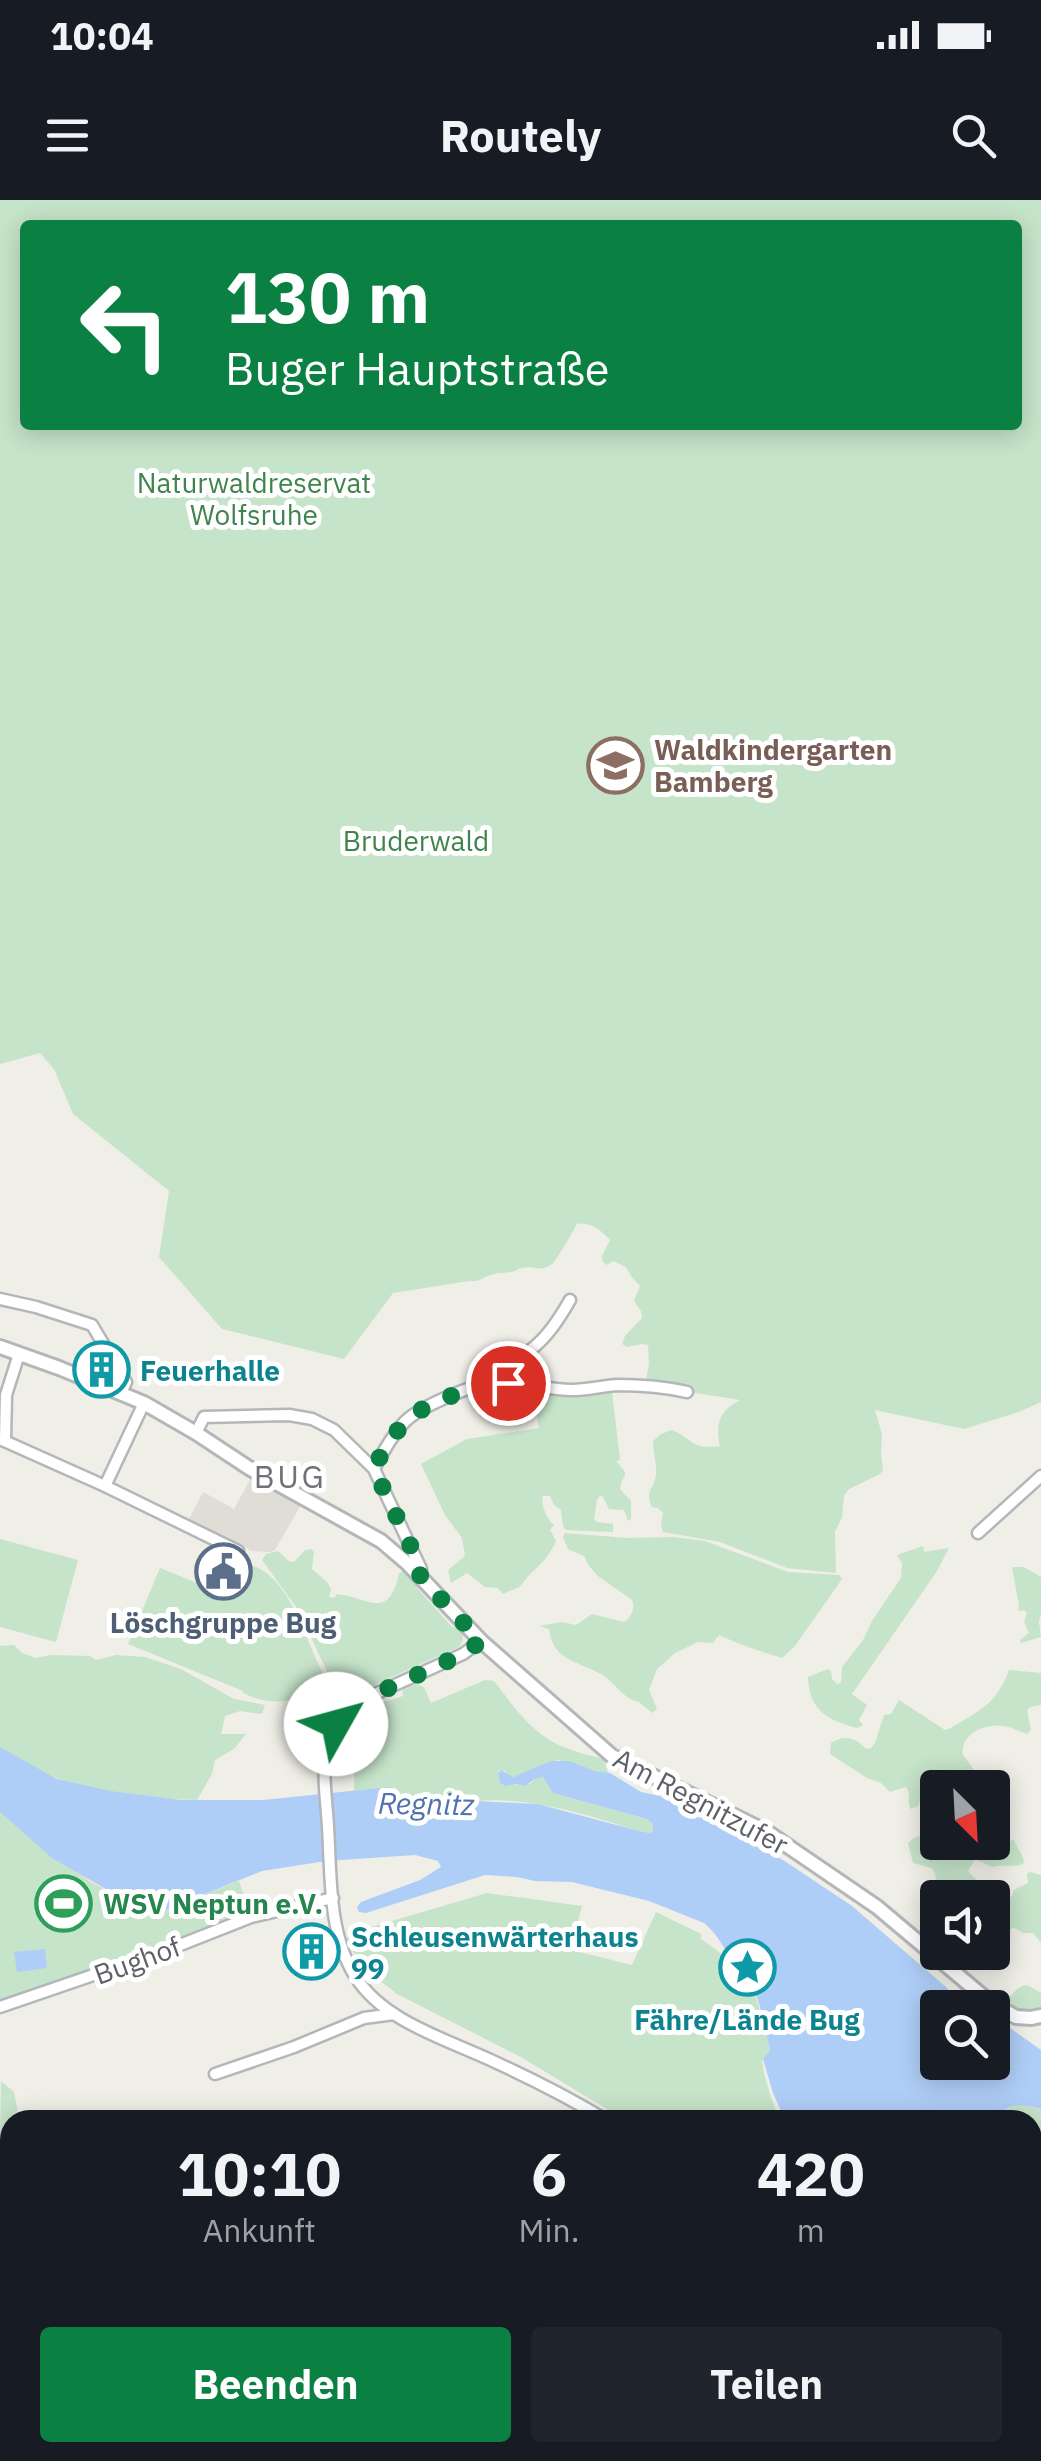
<!DOCTYPE html>
<html lang="de">
<meta charset="utf-8">
<style>
:root{--surface:#171b24;--page:#20242c;--text:#f1f3f6;--muted:#9ea1a6;--accent:#0b8043}
body{margin:0;font-family:"IBM Plex Sans",sans-serif;background:var(--page);color:var(--text);height:100vh;display:flex;flex-direction:column;font-size:38px;white-space:nowrap}
*{box-sizing:border-box;margin:0}
p{font-size:32px;color:var(--muted)}
.icon{flex:none;width:55px;height:55px;fill:none;stroke:currentColor;stroke-width:2;stroke-linecap:round;stroke-linejoin:round}
.map{position:relative;flex:1;overflow:hidden}
.side{position:absolute;left:0px;top:1910px;width:1042px;height:352px;display:flex;flex-direction:column;background:var(--surface);border-radius:30px 30px 0 0;box-shadow:0 5px 25px #0003}
.side>*{flex:none}
.guide{position:absolute;left:20px;top:20px;width:1002px;height:210px;border-radius:10px;box-shadow:0 5px 25px #0003;background:#0b8043;color:#fff;overflow:hidden}
.needle{width:65px;rotate:156deg}
.tools{position:absolute;left:920px;top:1570px;display:grid;gap:20px}
.tools a{display:grid;place-items:center;width:90px;height:90px;border-radius:10px;background:var(--surface);box-shadow:0 5px 25px #0003;font-size:50px}
.pin{position:absolute;display:grid;place-items:center;width:85px;height:85px;color:#fff;margin:-42px;border:5px solid #fff;border-radius:50%;box-shadow:0 2px 10px #0007}
.me{position:absolute;width:110px;margin:-55px;rotate:52deg;stroke-linejoin:round;filter:drop-shadow(0 0 8px #0008)}
.turn{display:flex;align-items:center;gap:35px;height:210px;padding:0 40px;font-size:45px}
.turn .icon{width:130px;height:130px;stroke-width:2.5}
.turn b{display:block;font-size:70px;line-height:85px}
.eta{display:flex;justify-content:space-evenly;align-items:center;height:170px;text-align:center}
.eta b{font-size:60px;font-weight:700;line-height:70px}
.button{display:flex;gap:20px;margin-top:auto;padding:20px 40px}
.button a{flex:1;height:115px;border-radius:10px;background:var(--accent);color:#fff;font-size:40px;font-weight:700;line-height:115px;text-align:center}
.button a+a{background:var(--page);color:var(--text)}
.status{display:flex;justify-content:space-between;align-items:center;height:70px;padding:0 50px;background:var(--surface);direction:ltr}
.status svg{height:28px;fill:currentColor}
header{display:flex;justify-content:space-between;align-items:center;height:130px;padding:0 40px;background:var(--surface);font-size:45px;font-weight:700}
.map>svg:first-child{display:block}
.education{fill:#dfddd5}
.green{fill:#c6e4ca;fill-rule:evenodd}
.water{fill:#afcef7}
.lines{fill:none;stroke-linecap:round;stroke-linejoin:round}
.stream{stroke:#afcef7;stroke-width:2.5}
.minor-casing{stroke:#b4b6ba;stroke-width:15}
.tertiary-casing{stroke:#b4b6ba;stroke-width:18}
.minor{stroke:#fff;stroke-width:10}
.tertiary{stroke:#fff;stroke-width:12}
.route{stroke:#0b8043;stroke-width:18;stroke-dasharray:0 32.4}
.labels{text-anchor:middle;dominant-baseline:central;stroke-width:10;stroke-linejoin:round;paint-order:stroke}
.park-label{font-size:28px;fill:#3f844c;stroke:#fff}
.education-label{font-size:28px;font-weight:bold;fill:#785e54;stroke:#fff;text-anchor:start}
.culture-label{font-size:28px;font-weight:bold;fill:#0d838f;stroke:#fff;text-anchor:start}
.service-label{font-size:28px;font-weight:bold;fill:#4e5e75;stroke:#fff}
.street-label{font-size:28px;fill:#5e6166;stroke:#fff}
.leisure-label{font-size:28px;font-weight:bold;fill:#27864d;stroke:#fff;text-anchor:start}
.water-label{font-size:30px;font-style:italic;fill:#5172b0;stroke:#fff}
.quarter-label{font-size:32px;letter-spacing:2.5px;fill:#707277;stroke:#fff}
</style>
<div class="status"><b>10:04</b><svg viewBox="0 0 49 12"><path d="M0 12V9h3v3zM5 12V6h3v6zM10 12V3h3v9zM15 12V0h3v12zM26 1h20v11H26zM47 4h2v5h-2z"/></svg></div>
<header><svg class="icon" aria-label="menu" viewBox="0 0 24 24"><path d="M4 6h16M4 12h16M4 18h16"/></svg>Routely<svg class="icon" aria-label="search" viewBox="0 0 24 24"><circle cx="10" cy="10" r="6"/><path d="M15 15l6 6"/></svg></header>
<div class="map">
<svg width="1041" height="2261" viewBox="0 0 1041 2261">
<rect width="100%" height="100%" fill="#efeee7"/>
<path class="education" d="M251 1278 301 1305 275 1350 271 1352 252 1351 189 1319 203 1292 234 1309Z"/>
<g class="green">
<path d="M0 0H1041V1202L1019 1212 964 1229 875 1210 882 1234 881 1253 883 1270 880 1274 849 1289 844 1296 842 1317 835 1332 836 1373 787 1368 720 1342 663 1332 661 1325 663 1313 658 1308 652 1307C644 1290 654 1290 656 1275 657 1265 653 1252 653 1241L661 1234 672 1230C694 1239 690 1250 720 1246 715 1225 719 1210 740 1200L645 1185 649 1164 648 1145 642 1144 627 1147 622 1144 625 1136 642 1118 641 1111 634 1101 640 1086 631 1076 626 1067 613 1061 607 1065 603 1062 602 1056 610 1040C602 1031 590 1021 577 1024 575 1028 555 1063 552 1064 539 1073 534 1065 522 1068 519 1068 517 1070 515 1071 507 1074 498 1072 491 1075 481 1078 480 1082 469 1081L393 1093 344 1159 222 1129 159 1057 169 991 73 914 54 869 40 853 0 864ZM25 25H1018V225H25Z"/>
<path d="M532 1189 564 1194 612 1192 620 1260 616 1261C632 1279 623 1270 620 1289L631 1301V1319L628 1321 624 1310 609 1309 603 1297 600 1295 597 1300 594 1319 597 1322 613 1324V1332L566 1330 563 1326 561 1310 554 1305 550 1296H543C540 1303 547 1320 554 1325L550 1330 556 1341C550 1355 541 1365 530 1374 527 1377 522 1385 519 1387 514 1390 508 1391 503 1394L498 1388 485 1387 467 1373 451 1383 448 1370 465 1356 462 1338 445 1315 421 1264 467 1239 539 1228Z"/>
<path d="M565 1333 627 1338 674 1337 705 1341 788 1372 839 1375 842 1379 795 1446 782 1458C762 1452 739 1444 719 1435L713 1443 698 1442 675 1453 657 1469 649 1490 657 1509 652 1513 639 1502C624 1499 619 1488 608 1479 586 1461 553 1465 549 1429L539 1426 562 1422 576 1425 592 1414 624 1422C631 1418 636 1407 632 1400L598 1376 589 1366 584 1356 568 1349 563 1337Z"/>
<path d="M0 1339 78 1360 56 1442 0 1427Z"/>
<path d="M923 1346 924 1352 949 1348 937 1371 852 1494 867 1505 859 1520 863 1525 857 1528C828 1520 809 1511 808 1477L828 1469 831 1471 832 1479 837 1484 841 1483 842 1467 863 1440 872 1421 901 1378 902 1363 897 1355Z"/>
<path d="M311 1349 314 1352 312 1369 327 1382 331 1389 329 1397 334 1398 337 1394C369 1398 389 1421 399 1373L404 1371 420 1384 417 1388 453 1428 458 1425C464 1433 465 1438 459 1447L356 1493 341 1488 327 1471 297 1408 262 1360 266 1354 278 1351 289 1361 294 1362 305 1350Z"/>
<path d="M242 1361C251 1365 263 1369 270 1376 299 1401 310 1456 331 1488 296 1498 279 1510 243 1493V1491L128 1444 160 1368 226 1395Z"/>
<path d="M1012 1367H1024L1041 1377V1415L1039 1421 1041 1437 1021 1443 1020 1440 1029 1433 1024 1422 1027 1413 1024 1410 1018 1411 1019 1405Z"/>
<path d="M14 1445 22 1453 36 1458 51 1455 90 1456 96 1460 116 1455 145 1457 181 1469 234 1499 265 1505 262 1514 240 1511 225 1516 221 1534H246L234 1549 215 1560 212 1574 197 1600C157 1599 92 1593 56 1578 36 1570 18 1558 0 1547V1446Z"/>
<path d="M1009 1470 1041 1473V1505L1030 1507 1027 1510 1031 1530 1027 1534C1019 1532 1012 1527 1004 1526 985 1523 960 1534 963 1555L987 1587 938 1588 937 1595 923 1593 918 1606 911 1609C906 1603 912 1595 906 1587L890 1592 881 1583 867 1578 830 1554 831 1543C845 1534 856 1538 866 1549L871 1548 875 1543 884 1515 891 1514 899 1500 945 1530 949 1529C980 1510 996 1505 1009 1470Z"/>
<path d="M485 1480 494 1481C516 1510 536 1539 572 1550 582 1554 593 1556 604 1559L608 1573 595 1571 558 1560 513 1577 508 1576 505 1571 499 1570 498 1575 502 1585 530 1584 535 1579 544 1577 553 1593 647 1619 653 1624V1631L650 1633 639 1631C588 1615 530 1596 475 1601 464 1602 456 1609 444 1609L400 1602 390 1588 354 1591 356 1510C374 1503 387 1502 403 1496L402 1490 416 1484 424 1487 431 1503Z"/>
<path d="M0 1612 89 1681 123 1699 133 1708 165 1710 239 1681 251 1715 0 1803Z"/>
<path d="M937 1631 938 1642H992L993 1637 1009 1642 1014 1639C1016 1648 1024 1654 1024 1663 1017 1668 1003 1664 992 1667L975 1659 968 1671 982 1686 983 1691 979 1697H968C962 1688 947 1688 937 1687L935 1674 932 1668 913 1663 908 1643 914 1638Z"/>
<path d="M1030 1672 1041 1675V1743L1033 1733H1023L1014 1728 1003 1732 995 1730 1003 1721 1000 1704 1009 1701 1014 1690 1028 1683 1027 1674Z"/>
<path d="M487 1693 582 1706 571 1750 632 1765 656 1712 701 1734V1739C756 1777 755 1788 770 1850L762 1861C765 1882 772 1901 780 1920H625L521 1857 397 1794 360 1765 346 1738 375 1726Z"/>
<path d="M1027 1785 1041 1793V1814L1021 1813 1003 1804C1011 1797 1016 1786 1027 1785Z"/>
<path d="M1 1881 14 1892 19 1917 17 1920H10V1929L0 1938Z"/>
<path d="M1018 1904 1041 1909V2239L1032 2223V1920H995L1003 1911Z"/>
<path d="M0 2219 10 2225V2252L55 2253 69 2261H0Z"/>
<path d="M644 2252 734 2253 743 2261H638Z"/>
<path d="M889 2253H962L966 2261H895Z"/>
</g>
<g class="water">
<path d="M0 1547 57 1579 110 1591 181 1600H263L390 1587 400 1602 424 1600 448 1609 475 1601 538 1604 639 1631 650 1633 653 1631V1624L647 1619 553 1593 543 1577 535 1579 525 1586 516 1584 505 1586 500 1583 498 1573 501 1570 513 1577 551 1561H569L595 1571 610 1573 641 1592 660 1596 699 1612 786 1662 852 1706 946 1787 957 1802 978 1807 938 1808V1862H992L993 1816 1041 1850V1909C1022 1904 1007 1902 995 1920H785L773 1893 763 1859 770 1850C764 1827 761 1800 749 1780 743 1770 734 1764 728 1755 721 1742 715 1732 704 1723L649 1701 572 1682 535 1681 517 1677 485 1675 366 1713 359 1712 357 1707 361 1702 420 1680 441 1667 438 1661 415 1655 326 1661 262 1671 165 1710 133 1708 123 1699 52 1658 0 1612Z"/>
<path d="M45 1749 47 1768 17 1772 14 1752Z"/>
<path d="M0 2076 10 2082V2159L0 2153Z"/>
<path d="M1033 2223 1041 2239V2261H966L962 2253 1032 2252Z"/>
<path d="M168 2253H293L305 2261H181Z"/>
</g>
<g class="lines">
<g class="stream">
<path d="M0 2193 10 2199"/>
<path d="M100 2252 114 2261"/>
</g>
<defs>
<g id="minor">
<path d="M0 1099 36 1107 92 1125 126 1182 121 1193"/>
<path d="M492 1182C501 1167 516 1162 529 1151 547 1138 559 1119 570 1100"/>
<path d="M196 1233 204 1217 289 1215 312 1219 334 1230 374 1269 421 1369 420 1377"/>
<path d="M0 1239 105 1286 238 1351"/>
<path d="M5 1241 6 1195 19 1154"/>
<path d="M374 1269C381 1255 397 1227 409 1218 425 1205 474 1184 494 1182 517 1180 547 1190 572 1190 587 1190 602 1186 618 1185 641 1185 665 1187 687 1192"/>
<path d="M105 1286 144 1203"/>
<path d="M978 1333 1041 1276"/>
<path d="M481 1441 463 1454 353 1504C315 1540 325 1580 328 1626 331 1675 328 1733 355 1776 384 1823 450 1840 497 1863 534 1880 571 1899 606 1920"/>
<path d="M0 1807 175 1747 251 1717 333 1698"/>
<path d="M215 1874 294 1847 364 1818 394 1814"/>
<path d="M0 2205 10 2211"/>
<path d="M81 2252 95 2261"/>
<path d="M581 2261 582 2252"/>
</g>
<path id="tertiary" d="M0 1147 59 1168 144 1203 196 1233 249 1268 381 1341 408 1364 481 1441 612 1556 767 1632 877 1707 991 1803 1016 1817 1031 1818 1041 1816"/>
</defs>
<use href="#minor" class="minor-casing"/>
<use href="#tertiary" class="tertiary-casing"/>
<use href="#minor" class="minor"/>
<use href="#tertiary" class="tertiary"/>
</g>
<g class="lines">
<path class="route" d="M336 1524 348 1509 358 1502 463 1454 481 1441 420 1377 421 1368 374 1269C381 1253 393 1235 405 1222 421 1204 484 1181 508 1183"/>
</g>
<defs>
<symbol id="school-ring" viewBox="-11 -11 22 22"><circle r="9.5" fill="#fff" stroke="#8d6e63" stroke-width="1.5"/><path d="M0-5L7-2L0 1L-7-2ZM-4 1L0 2.5L4 1V4Q0 6-4 4Z" fill="#8d6e63"/></symbol>
<symbol id="building-ring" viewBox="-11 -11 22 22"><circle r="9.5" fill="#fff" stroke="#0f9aa8" stroke-width="1.5"/><path d="M-4-6H4V6H1V3H-1V6H-4ZM-2.5-4.3h1.7v1.8h-1.7ZM.8-4.3h1.7v1.8H.8ZM-2.5-1h1.7V.8h-1.7ZM.8-1h1.7V.8H.8Z" fill="#0f9aa8"/></symbol>
<symbol id="civic-ring" viewBox="-11 -11 22 22"><circle r="9.5" fill="#fff" stroke="#5c6f8a" stroke-width="1.5"/><path d="M-.6-6.5H3V-4.5H.6V-3L4-1V1h2V6H-6V1h2V-1L-.6-3ZM-1.2 2.5V6h2.4V2.5Z" fill="#5c6f8a"/></symbol>
<symbol id="stadium-ring" viewBox="-11 -11 22 22"><circle r="9.5" fill="#fff" stroke="#2e9e5b" stroke-width="1.5"/><path d="M0-5a6.5 5 0 1 0 0 10a6.5 5 0 1 0 0-10ZM-3.5-1.8h7v3.6h-7Z" fill="#2e9e5b"/></symbol>
<symbol id="sight-ring" viewBox="-11 -11 22 22"><circle r="9.5" fill="#fff" stroke="#0f9aa8" stroke-width="1.5"/><path d="M0-6L1.8-2.2L6-1.7L2.9 1.2L3.7 5.4L0 3.3L-3.7 5.4L-2.9 1.2L-6-1.7L-1.8-2.2Z" fill="#0f9aa8"/></symbol>
</defs>
<g fill-rule="evenodd">
<use href="#school-ring" x="584" y="534" width="63" height="63"/>
<use href="#building-ring" x="70" y="1138" width="63" height="63"/>
<use href="#civic-ring" x="192" y="1340" width="63" height="63"/>
<use href="#stadium-ring" x="32" y="1672" width="63" height="63"/>
<use href="#building-ring" x="280" y="1720" width="63" height="63"/>
<use href="#sight-ring" x="716" y="1736" width="63" height="63"/>
</g>
<g class="labels">
<g class="park-label">
<text x="254" y="282">Naturwaldreservat<tspan x="254" dy="32">Wolfsruhe</tspan></text>
<text x="416" y="640">Bruderwald</text>
</g>
<g class="education-label">
<text x="654" y="549">Waldkindergarten<tspan x="654" dy="32">Bamberg</tspan></text>
</g>
<g class="culture-label">
<text x="140" y="1170">Feuerhalle</text>
<text x="351" y="1736">Schleusenwärterhaus<tspan x="351" dy="32">99</tspan></text>
<text x="747" y="1819" text-anchor="middle">Fähre/Lände Bug</text>
</g>
<g class="service-label">
<text x="223" y="1422">Löschgruppe Bug</text>
</g>
<g class="street-label">
<text transform="translate(701 1601) rotate(28)">Am Regnitzufer</text>
<text transform="translate(137 1760) rotate(-20)">Bughof</text>
</g>
<g class="leisure-label">
<text x="103" y="1703">WSV Neptun e.V.</text>
</g>
<g class="water-label">
<text transform="translate(426 1603) rotate(1)">Regnitz</text>
</g>
<g class="quarter-label">
<text x="290" y="1276">BUG</text>
</g>
</g>
</svg>
<div class="tools">
<a><svg class="needle" viewBox="-14 -14 28 28"><path d="M0-13l5 13h-10z" fill="#e53935"/><path d="M0 13l5-13h-10z" fill="#9ea1a6"/></svg></a>
<a><svg class="icon" aria-label="sound" viewBox="0 0 24 24"><path d="M4 9h4l5-4v14l-5-4H4zM17 9q2 3 0 6"/></svg></a>
<a><svg class="icon" aria-label="search" viewBox="0 0 24 24"><circle cx="10" cy="10" r="6"/><path d="M15 15l6 6"/></svg></a>
</div>
<div class="pin" style="left:508px;top:1183px;background:#d93025"><svg class="icon" aria-label="arrive" viewBox="0 0 24 24"><path d="M6 21V4h12l-3 4 3 4H6"/></svg></div>
<svg class="me" style="left:336px;top:1524px" viewBox="-20 -20 40 40"><circle r="19" fill="#fff"/><path d="M0-13L10 11 0 6-10 11z" fill="#0b8043"/></svg>
<div class="guide">
<div class="turn"><svg class="icon" aria-label="left" viewBox="0 0 24 24"><path d="M17 20v-9H6M10 6l-5 5 5 5"/></svg><div><b>130 m</b>Buger Hauptstraße</div></div>
</div>
<section class="side">
<div class="eta">
<div><b>10:10</b><p>Ankunft</p></div>
<div><b>6</b><p>Min.</p></div>
<div><b>420</b><p>m</p></div>
</div>
<div class="button"><a>Beenden</a><a>Teilen</a></div>
</section>
</div>
